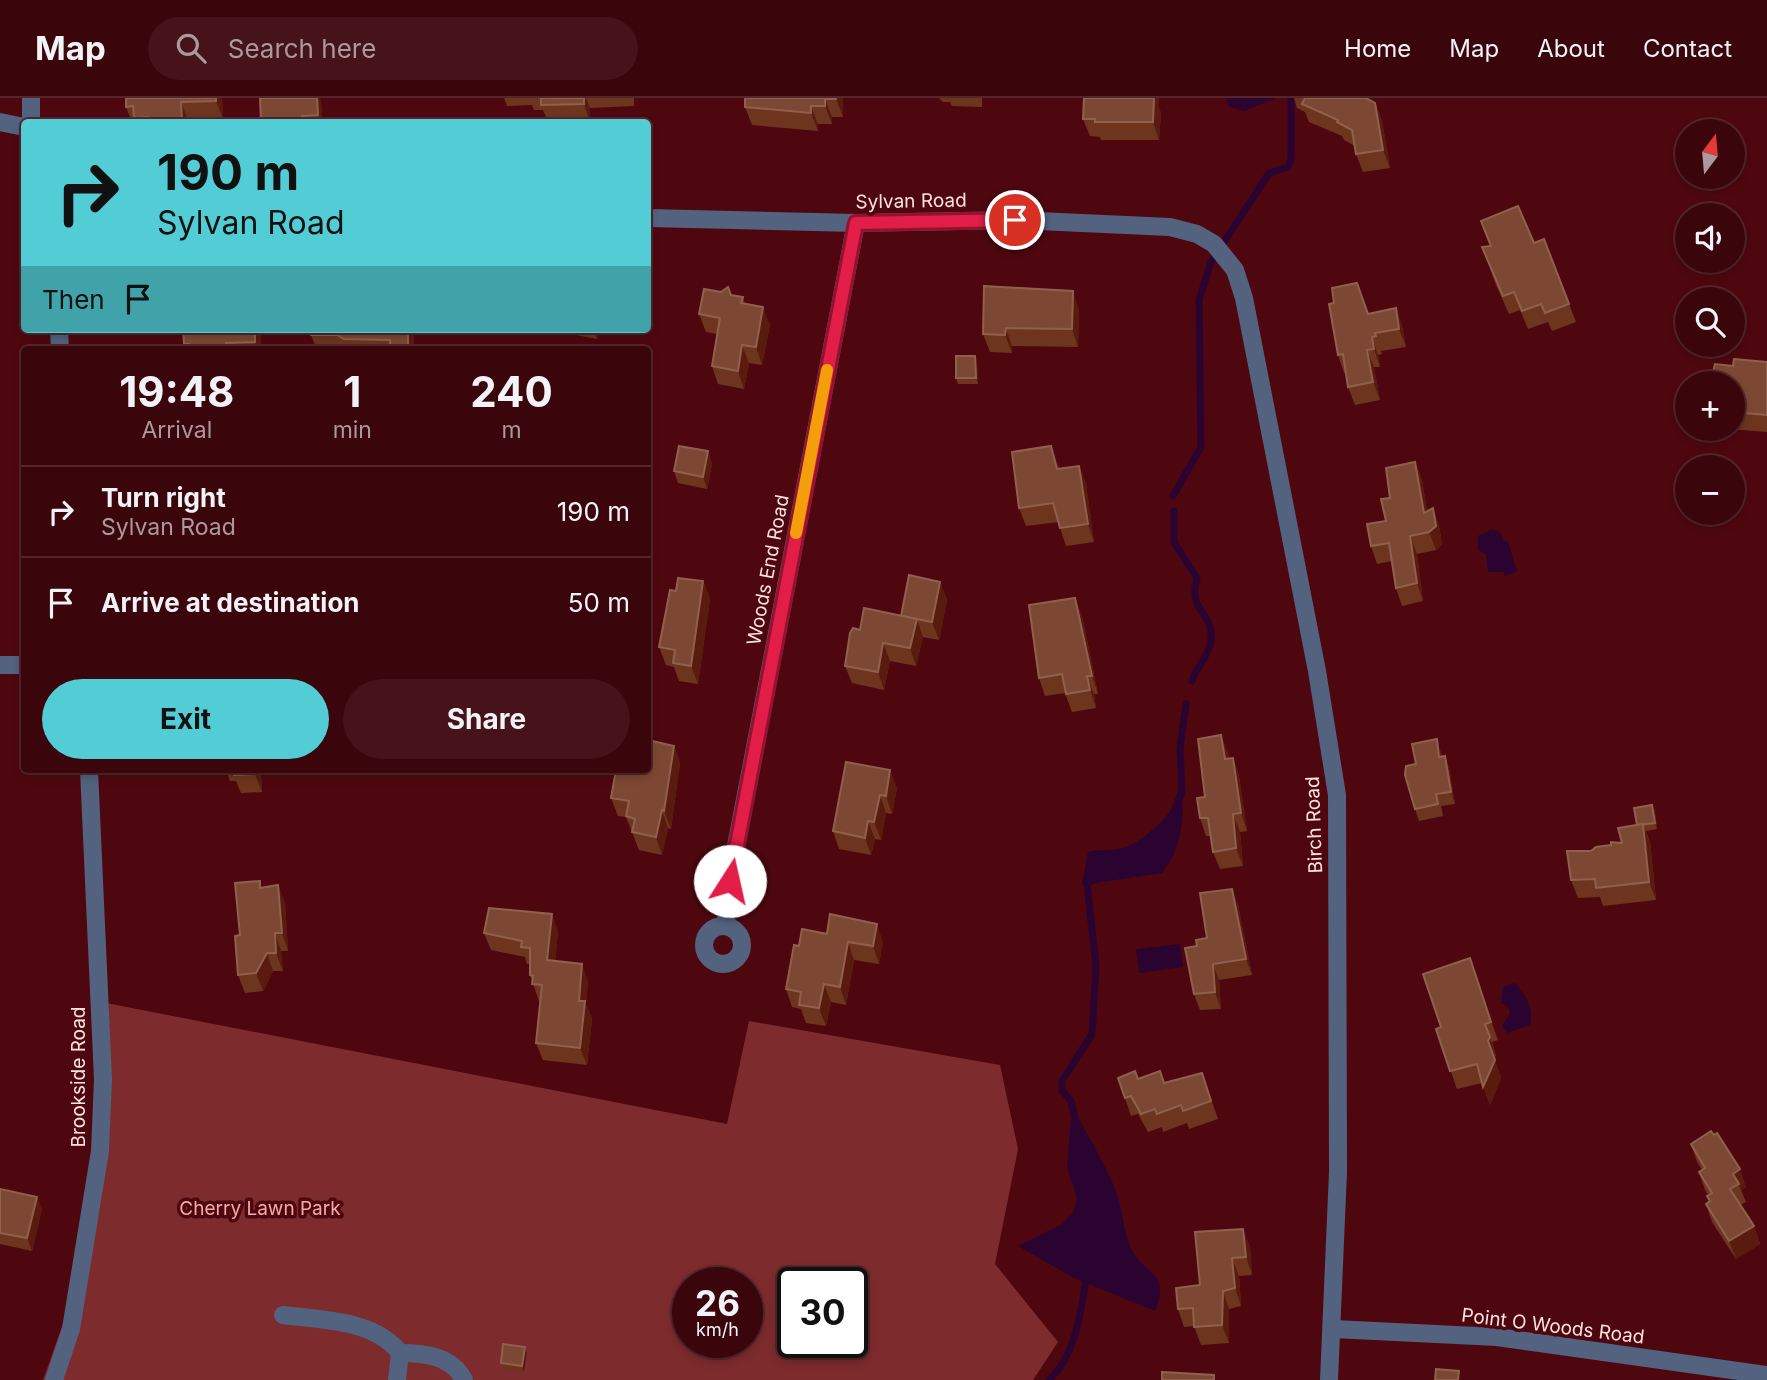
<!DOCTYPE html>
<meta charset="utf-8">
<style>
:root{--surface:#3a050b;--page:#451319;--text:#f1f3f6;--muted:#ab999d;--line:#54262c;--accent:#52ccd5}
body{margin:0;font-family:Inter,sans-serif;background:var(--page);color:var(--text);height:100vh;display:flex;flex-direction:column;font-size:26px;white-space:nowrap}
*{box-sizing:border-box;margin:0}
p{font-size:23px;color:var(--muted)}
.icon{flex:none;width:38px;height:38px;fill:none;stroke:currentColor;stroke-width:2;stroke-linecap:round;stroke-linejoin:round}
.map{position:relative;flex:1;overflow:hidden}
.panel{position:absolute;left:21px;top:248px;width:630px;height:427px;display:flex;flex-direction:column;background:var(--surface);border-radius:7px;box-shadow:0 4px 10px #0003,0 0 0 2px var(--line)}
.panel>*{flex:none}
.guide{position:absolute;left:21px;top:21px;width:630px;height:214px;border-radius:7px;box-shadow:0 4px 10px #0003,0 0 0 2px var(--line);background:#52ccd5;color:#111;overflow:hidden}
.needle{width:46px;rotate:16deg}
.controls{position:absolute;left:1675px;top:21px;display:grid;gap:14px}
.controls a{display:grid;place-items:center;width:70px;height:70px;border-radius:50%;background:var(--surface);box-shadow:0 4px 10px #0003,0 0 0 2px var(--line);font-size:35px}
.speed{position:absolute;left:672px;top:1169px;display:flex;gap:14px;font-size:35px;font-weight:700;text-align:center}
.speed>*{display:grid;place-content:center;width:91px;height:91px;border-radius:50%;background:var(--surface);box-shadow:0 4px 10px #0003,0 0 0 2px var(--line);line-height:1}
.speed small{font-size:18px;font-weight:400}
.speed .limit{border:4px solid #111;border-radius:10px;background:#fff;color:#111}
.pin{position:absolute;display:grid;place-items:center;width:60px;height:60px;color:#fff;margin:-30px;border:4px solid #fff;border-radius:50%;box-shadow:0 2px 7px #0007}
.me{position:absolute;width:77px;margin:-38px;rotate:10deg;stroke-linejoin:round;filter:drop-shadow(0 0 5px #0008)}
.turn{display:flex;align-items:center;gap:24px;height:147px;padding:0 21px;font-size:32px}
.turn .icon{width:91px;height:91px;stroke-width:2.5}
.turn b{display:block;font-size:49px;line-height:60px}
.then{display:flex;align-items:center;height:66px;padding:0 21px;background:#0003;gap:14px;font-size:26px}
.eta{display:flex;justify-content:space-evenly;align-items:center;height:119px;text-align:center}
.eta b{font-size:42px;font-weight:700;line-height:49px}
.action{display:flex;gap:14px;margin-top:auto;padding:14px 21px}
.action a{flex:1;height:80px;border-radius:42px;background:var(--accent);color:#111;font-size:28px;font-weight:700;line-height:80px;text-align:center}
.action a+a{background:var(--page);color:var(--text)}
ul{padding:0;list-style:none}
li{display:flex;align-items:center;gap:21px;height:91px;padding:0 21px;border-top:2px solid var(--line)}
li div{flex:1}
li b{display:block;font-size:26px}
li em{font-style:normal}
header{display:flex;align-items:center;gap:42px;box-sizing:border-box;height:98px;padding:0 35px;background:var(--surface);border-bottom:2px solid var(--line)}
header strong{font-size:33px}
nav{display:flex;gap:38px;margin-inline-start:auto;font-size:24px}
.search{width:490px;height:63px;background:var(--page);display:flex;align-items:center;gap:18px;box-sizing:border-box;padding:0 24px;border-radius:38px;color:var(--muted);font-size:26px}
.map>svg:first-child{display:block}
.green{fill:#7d2b2d;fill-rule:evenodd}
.water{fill:#2b0330}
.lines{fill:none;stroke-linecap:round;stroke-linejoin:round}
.stream{stroke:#2b0330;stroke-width:7}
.minor{stroke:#52627f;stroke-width:18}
.wall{fill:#6d351e}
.shaded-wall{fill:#5a1b0f}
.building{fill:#7c4833;stroke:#90604e;stroke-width:2}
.route-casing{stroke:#92132f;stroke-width:18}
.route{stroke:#e11d48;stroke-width:12}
.slow{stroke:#f59e0b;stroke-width:12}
.labels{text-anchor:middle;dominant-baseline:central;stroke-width:7;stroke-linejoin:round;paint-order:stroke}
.street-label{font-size:19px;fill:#fde2e0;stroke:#4e070f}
.park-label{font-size:19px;fill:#f3aaa7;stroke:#4e070f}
</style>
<header>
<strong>Map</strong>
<div class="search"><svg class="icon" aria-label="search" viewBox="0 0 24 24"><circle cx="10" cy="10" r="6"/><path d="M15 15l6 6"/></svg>Search here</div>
<nav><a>Home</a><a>Map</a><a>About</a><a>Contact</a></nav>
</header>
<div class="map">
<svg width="1767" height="1282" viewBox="0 0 1767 1282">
<rect width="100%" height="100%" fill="#4e070f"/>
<path class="green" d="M101 904 727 1026 749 923 1000 967 1018 1051 995 1166 1058 1244 1033 1282H43L80 1178 102 992ZM688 1185H747V1244H688ZM793 1185H852V1244H793Z"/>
<g class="water">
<path d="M1226 0H1274V1L1244 13 1229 9Z"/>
<path d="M1492 431 1500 434 1503 442 1508 444 1517 473 1505 478 1503 474H1488L1486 456 1478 452V438Z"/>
<path d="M1177 701 1182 702C1185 724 1178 757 1162 775L1082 787 1088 754C1100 750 1114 754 1126 749 1144 742 1170 719 1177 701Z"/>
<path d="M1180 846 1183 869 1139 875 1136 851Z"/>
<path d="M1515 885C1526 898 1534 910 1530 927L1508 935 1502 928 1510 915 1508 909 1501 905 1503 889Z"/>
<path d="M1074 1018 1078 1019C1092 1045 1107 1069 1117 1096 1123 1114 1124 1138 1133 1154 1146 1177 1171 1174 1155 1213L1074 1180 1018 1148 1062 1126 1074 1113 1077 1100 1067 1070 1071 1020Z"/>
</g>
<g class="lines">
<g class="stream">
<path d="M1173 398 1201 349 1199 202 1211 164 1269 75 1288 69 1291 61V0"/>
<path d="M1174 413V444L1197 480C1187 516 1214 511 1211 543 1210 555 1196 570 1192 583"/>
<path d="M1176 708 1182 694 1180 650 1186 606"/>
<path d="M1076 1026 1071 1003 1062 992V983L1092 936 1096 867 1087 786 1094 782"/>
<path d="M1049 1282C1077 1256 1081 1211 1087 1176"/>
</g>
<g class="minor">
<path d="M0 24 24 29"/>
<path d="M31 24V0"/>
<path d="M648 120 856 125 1015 122 1170 129 1197 136 1214 146 1235 172 1244 200 1317 573 1337 697 1338 1074 1329 1282"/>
<path d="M59 231 60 252"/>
<path d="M0 567H24"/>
<circle cx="723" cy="847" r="19"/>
<path d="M726 828 727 803 737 743 856 125"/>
<path d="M283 1217C322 1222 375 1222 400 1255L397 1282"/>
<path d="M1334 1231 1497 1239 1767 1277"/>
<path d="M400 1255C425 1255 452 1258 464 1282"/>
<path d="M54 1282 71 1231 100 1053 103 981 89 672"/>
</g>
</g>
<g class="wall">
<path d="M222 0 223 21 188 22V24H132L126 9Z"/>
<path d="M504 0H634V8L590 10V24H548L543 12H534L532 7 507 8Z"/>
<path d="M745 0H843V19H832V26H818V33L752 27 745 9Z"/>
<path d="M939 0H982V9L952 8 950 4H943Z"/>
<path d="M1084 0H1159L1158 8 1161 15 1159 42H1101L1100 39 1090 38 1083 21Z"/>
<path d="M1294 0H1366L1375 5 1382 23 1390 70 1363 74 1356 56 1355 48 1344 42 1342 38 1309 24 1305 14 1297 10Z"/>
<path d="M321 3 322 24H261Z"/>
<path d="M1481 123 1534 145 1544 141 1576 224 1552 233 1548 224 1528 231 1520 212 1509 216 1496 187 1482 149 1490 148Z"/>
<path d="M731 197 743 199 745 206 770 227 762 267 749 265 744 291 718 286 712 268 717 236 706 234 699 216Z"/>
<path d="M1334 205 1368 216 1396 210 1402 228 1406 249 1381 253 1382 256 1378 257 1380 269H1374L1380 302 1355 307 1348 289 1346 275H1344L1338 257Z"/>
<path d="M1079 211 1078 249 1012 248V255L990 254 983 236Z"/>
<path d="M183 231H258L261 239V252H186L183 242Z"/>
<path d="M311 231H411L414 239V252H317L311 237Z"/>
<path d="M574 231H634L633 235 598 237 597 241 576 237Z"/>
<path d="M975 258 977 264 978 286H958L956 280Z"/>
<path d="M1767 264V334L1729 331H1732V285H1710L1707 278 1733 268Z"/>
<path d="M708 353 712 366 707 391 678 385 674 373Z"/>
<path d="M1415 364 1422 382 1427 413 1433 410 1439 428 1442 446 1436 452 1417 456 1423 503 1402 508 1396 490 1392 463 1377 466 1371 448 1386 423 1390 400Z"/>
<path d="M1058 366 1059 371 1079 368 1086 386 1094 444 1066 448 1058 424 1026 428 1019 410Z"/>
<path d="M703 483 710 501 698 586 679 583 674 569 666 567 659 549 676 493Z"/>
<path d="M940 484 947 502 939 542 923 539 916 568 890 563 884 592 852 585 845 568 860 532 901 518Z"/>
<path d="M1082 518 1098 596H1094L1096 610 1072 614 1065 595 1045 598 1039 580Z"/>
<path d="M674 648 680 665 671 731 668 730 662 757 639 752 626 719 618 718 611 700Z"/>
<path d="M1441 654 1442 659 1449 670 1455 706 1441 708 1443 718 1419 723 1415 711 1416 666Z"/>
<path d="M1228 655 1229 660H1233L1239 678 1247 733 1240 734 1243 768 1220 771 1213 754 1211 738H1206L1200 720 1205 699Z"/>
<path d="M846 664 897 690 892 716 886 715 881 742 875 741 871 757 839 751 833 733Z"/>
<path d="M226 672H263L264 676H261L262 694 241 695 236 683H230Z"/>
<path d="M1652 707 1655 713 1657 731 1646 733 1650 744 1656 802 1603 808 1600 799 1578 800 1571 782 1591 753 1622 745Z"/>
<path d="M278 787 285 805 288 853H281L283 873H273L263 893 245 895 238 877 240 837 262 790Z"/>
<path d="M1238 807 1252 877 1219 882 1221 911 1200 912 1194 896 1197 848 1207 840Z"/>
<path d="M802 831 883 844 879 866 854 862 846 907 831 904 826 928 806 925 801 911 792 909 786 891 799 848Z"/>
<path d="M558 833 555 863 588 883 586 906 592 921 587 967 543 962 536 945 541 904 539 903 530 877V866H527L525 859 491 852 484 835Z"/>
<path d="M1470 860 1498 942 1492 944 1496 957 1494 961 1501 980 1490 1007 1482 985 1457 991 1436 931 1441 929Z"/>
<path d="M1202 975 1218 1021 1189 1031 1187 1025 1163 1034 1162 1029 1148 1034 1138 1016 1131 1018 1125 1000 1138 981 1165 985Z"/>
<path d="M1691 1046 1746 1089 1741 1092 1746 1104 1740 1107 1754 1128 1760 1146 1736 1161 1712 1124 1706 1106 1709 1103 1707 1098 1708 1097 1705 1092 1699 1074 1702 1072 1697 1064Z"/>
<path d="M0 1091 37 1099 42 1111 32 1153 0 1146Z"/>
<path d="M1243 1131 1250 1149 1252 1177 1239 1178 1241 1208 1229 1211V1245L1201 1247 1194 1228 1184 1229 1178 1211 1200 1187Z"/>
<path d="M525 1249 527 1255 524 1274 503 1271 501 1265Z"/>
</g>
<g class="shaded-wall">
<path d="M216 0H222L223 21 216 3Z"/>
<path d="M317 0H320L321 3 322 24H320L318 17Z"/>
<path d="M584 0H586L590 10V24L584 6Z"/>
<path d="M836 0H843V19L836 1Z"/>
<path d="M1152 0H1159L1158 8 1161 15 1159 42 1153 24Z"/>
<path d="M825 1 832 19V26L825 8Z"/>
<path d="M181 4 188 22V24H183L182 22Z"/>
<path d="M1375 5 1382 23 1390 70 1383 52Z"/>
<path d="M811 8 818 26V33L811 15Z"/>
<path d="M1073 193 1079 211 1078 249 1072 231Z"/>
<path d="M763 209 770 227 762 267 756 249Z"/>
<path d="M1396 210 1402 228 1406 249 1399 231Z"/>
<path d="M1006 230 1012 248V255L1005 237Z"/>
<path d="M255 231H258L261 239V252H258L255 244Z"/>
<path d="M408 231H411L414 239V252H408Z"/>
<path d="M593 231H596L598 237 597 241Z"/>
<path d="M1372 239 1378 257 1380 269 1374 251Z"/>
<path d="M742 247 749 265 744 291 738 273Z"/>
<path d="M1367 252 1374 269 1380 302 1373 284Z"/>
<path d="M975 258 977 264 978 286 976 280Z"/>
<path d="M1051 348 1058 366 1063 389 1057 371Z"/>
<path d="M708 353 712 366 707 391 703 379Z"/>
<path d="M1415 364 1422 382 1430 433 1424 415Z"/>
<path d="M1079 368 1086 386 1094 444 1088 426Z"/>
<path d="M1433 410 1439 428 1442 446 1436 452 1429 434Z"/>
<path d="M1410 438 1417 456 1423 503 1417 485Z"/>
<path d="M703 483 710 501 698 586 691 568Z"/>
<path d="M940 484 947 502 939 542 932 524Z"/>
<path d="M1075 500 1082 518 1098 596 1092 578Z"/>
<path d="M917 521 923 539 916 568 910 550Z"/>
<path d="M883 545 890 563 884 592 878 574Z"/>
<path d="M1087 578 1094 596 1096 610 1090 592Z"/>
<path d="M1221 637 1228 655 1231 679 1225 661Z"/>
<path d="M1437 641 1441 654 1443 672 1439 659Z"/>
<path d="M674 648 680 665 671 731 664 713Z"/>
<path d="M1445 658 1449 670 1455 706 1451 694Z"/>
<path d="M1233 660 1239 678 1247 733 1241 715Z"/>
<path d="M255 672H259L261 676 262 694 255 676Z"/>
<path d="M890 672 897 690 892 716 886 698Z"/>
<path d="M880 697 886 715 881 742 874 724Z"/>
<path d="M1652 707 1655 713 1657 731 1655 725Z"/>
<path d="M662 712 668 730 662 757 656 739Z"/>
<path d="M1233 716 1240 734 1243 768 1236 750Z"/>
<path d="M868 723 875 741 871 757 865 740Z"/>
<path d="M1643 726 1650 744 1656 802 1649 784Z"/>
<path d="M278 787 285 805 288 853 282 835Z"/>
<path d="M1232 791 1238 807 1252 877 1246 861Z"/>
<path d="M552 816 558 833 554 879 547 862Z"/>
<path d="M877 826 883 844 879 866 873 848Z"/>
<path d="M275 835 281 853 283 873 276 855Z"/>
<path d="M848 844 854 862 846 907 840 889Z"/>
<path d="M267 855 273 873 263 893 256 875Z"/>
<path d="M1470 860 1477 878 1498 942 1491 924Z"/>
<path d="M582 866 588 883 586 906 592 921 587 967 580 950 579 903Z"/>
<path d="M1213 866 1219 882 1221 911 1215 894Z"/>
<path d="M824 886 831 904 826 928 819 910Z"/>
<path d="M1485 926 1496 957 1494 961 1488 943Z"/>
<path d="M1495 962 1501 980 1490 1007 1483 989Z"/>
<path d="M1740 1071 1746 1089 1741 1092 1733 1076Z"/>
<path d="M37 1099 42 1111 32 1153 27 1140Z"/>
<path d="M1754 1128 1760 1146 1736 1161 1729 1143Z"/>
<path d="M1243 1131 1250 1149 1252 1177 1246 1159Z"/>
<path d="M1232 1160 1239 1178 1241 1208 1235 1190Z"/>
<path d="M1223 1193 1229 1211V1245L1222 1227Z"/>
<path d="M525 1249 527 1255 524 1274 522 1268Z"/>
</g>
<g class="building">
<path d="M126 0H216V3L181 4 182 22 149 23 148 19 134 20 133 8 126 9Z"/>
<path d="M260 0H317L318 17 302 18V24H261Z"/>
<path d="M541 0H584V6L541 7Z"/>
<path d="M745 0H836V1H825V8H811V15L745 9Z"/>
<path d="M1084 0H1154L1153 24H1095V21H1083Z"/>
<path d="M1305 0H1366L1375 5 1383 52 1356 56 1352 32 1337 24 1338 22 1302 6Z"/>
<path d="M1518 108 1534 145 1544 141 1569 206 1545 215 1541 206 1522 213 1514 194 1503 198 1482 149 1491 148 1481 123Z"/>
<path d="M1357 185 1368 216 1396 210 1399 231 1375 235 1376 238 1372 239 1374 251 1367 252 1373 284 1348 289 1343 256 1338 257 1329 206 1334 205 1332 190Z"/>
<path d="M984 188 1073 193 1072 231 1006 230 1005 237 983 236Z"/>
<path d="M728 189 731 197 743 199 741 205 763 209 756 249 742 247 738 273 712 268 720 220 699 216 704 191 721 194Z"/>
<path d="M183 231H255V244L226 245V252H190L189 246H184Z"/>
<path d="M311 231H408V252H390V242L344 241 337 237H311Z"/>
<path d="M956 258H975L976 280H956Z"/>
<path d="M1734 261 1767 264V317L1732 314V285H1713V283L1707 278 1713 274 1715 266 1733 268Z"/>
<path d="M679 348 708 353 703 379 674 373Z"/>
<path d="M1051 348 1057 371 1079 368 1088 426 1060 430 1053 405 1019 410 1012 354Z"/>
<path d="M1415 364 1424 415 1433 410 1436 428 1429 434 1410 438 1417 485 1396 490 1389 445 1371 448 1367 426 1386 423 1381 401 1390 400 1386 370Z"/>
<path d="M909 477 940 484 932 524 901 518Z"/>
<path d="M678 480 703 483 691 568 673 565 675 552 659 549 670 492 676 493Z"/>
<path d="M1075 500 1092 578H1087L1090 592 1066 596 1062 576 1039 580 1029 507Z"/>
<path d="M864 510 917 521 910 550 883 545 878 574 845 568 850 535 853 530 860 532Z"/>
<path d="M1221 637 1225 661 1233 660 1241 715 1233 716 1236 750 1213 754 1208 720H1200L1197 700 1205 699 1198 641Z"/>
<path d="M1437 641 1439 659 1445 658 1451 694 1436 696 1438 706 1415 711 1405 677 1406 668 1416 666 1412 646Z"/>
<path d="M648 642 674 648 664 713 662 712 656 739 632 734 635 721 626 718 629 703 611 700 616 672H648Z"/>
<path d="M846 664 890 672 886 698 880 697 874 724 868 723 865 740 833 733Z"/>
<path d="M234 672H255V676L234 677Z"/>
<path d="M1652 707 1655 725 1637 727 1634 710Z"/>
<path d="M1643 726 1649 784 1596 790 1595 781 1571 782 1567 753H1591L1596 749 1611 747V744L1622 745 1618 730Z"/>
<path d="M260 783V790L278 787 282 835H275L276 855H267L256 875 238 877 235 838 240 837 235 785Z"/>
<path d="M1232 791 1246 861 1213 866 1215 894 1194 896 1185 850 1197 848 1196 842 1207 840 1200 795Z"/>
<path d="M489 810 552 816 547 862 582 866 579 903H585L580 950 536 945 542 887 532 886 533 878 530 877V850L521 849 522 843 484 835Z"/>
<path d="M830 816 877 826 873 848 848 844 840 889 824 886 819 910 799 907 801 894 786 891 794 847 799 848 802 831 827 836Z"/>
<path d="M1470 860 1491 924 1485 926 1490 939 1488 943 1495 962 1483 989 1477 966 1450 973 1436 931 1441 929 1423 876Z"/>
<path d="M1135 973 1138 981 1160 973 1164 985 1202 975 1211 1003 1183 1013 1181 1007 1157 1016 1155 1011 1141 1016 1131 998 1125 1000 1118 980Z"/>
<path d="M1711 1033 1714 1037 1717 1035 1740 1071 1733 1076 1739 1086 1730 1091 1754 1128 1729 1143 1706 1106 1710 1103 1707 1098 1712 1095 1699 1074 1705 1070 1691 1046Z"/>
<path d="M0 1091 37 1099 27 1140 0 1135Z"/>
<path d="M1243 1131 1246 1159 1232 1160 1235 1190 1223 1193 1222 1227 1194 1229 1193 1210 1178 1211 1176 1190 1200 1187 1195 1134Z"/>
<path d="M503 1246 525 1249 522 1268 501 1265Z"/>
<path d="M1436 1271 1459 1273 1458 1282H1435Z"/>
<path d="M1162 1274 1214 1277V1282H1162Z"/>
</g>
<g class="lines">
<defs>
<path id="route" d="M730 783 856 125 1015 122"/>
</defs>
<use href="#route" class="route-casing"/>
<use href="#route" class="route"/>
<path class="slow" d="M796 435 827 272"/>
</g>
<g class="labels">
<g class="street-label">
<text transform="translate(911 103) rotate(-1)">Sylvan Road</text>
<text transform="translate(768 472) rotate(-79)">Woods End Road</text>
<text transform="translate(1314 727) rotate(-92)">Birch Road</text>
<text transform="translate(78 979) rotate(-90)">Brookside Road</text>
<text transform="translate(1553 1228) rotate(7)">Point O Woods Road</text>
</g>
<g class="park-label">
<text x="260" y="1110">Cherry Lawn Park</text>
</g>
</g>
</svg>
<div class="controls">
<a><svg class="needle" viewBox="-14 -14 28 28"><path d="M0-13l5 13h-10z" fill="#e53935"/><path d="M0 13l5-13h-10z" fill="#ab999d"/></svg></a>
<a><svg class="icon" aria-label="sound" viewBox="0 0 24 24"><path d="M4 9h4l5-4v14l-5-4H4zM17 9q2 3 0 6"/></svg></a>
<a><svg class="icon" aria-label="search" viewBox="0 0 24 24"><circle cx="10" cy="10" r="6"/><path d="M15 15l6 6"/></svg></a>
<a>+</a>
<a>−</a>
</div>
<div class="speed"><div>26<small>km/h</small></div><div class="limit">30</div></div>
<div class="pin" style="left:1015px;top:122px;background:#d93025"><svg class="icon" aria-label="arrive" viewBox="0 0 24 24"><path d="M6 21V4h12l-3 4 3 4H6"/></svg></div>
<svg class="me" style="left:730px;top:783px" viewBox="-20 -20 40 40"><circle r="19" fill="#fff"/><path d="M0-13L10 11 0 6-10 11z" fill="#e11d48"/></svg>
<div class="guide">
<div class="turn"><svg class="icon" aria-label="right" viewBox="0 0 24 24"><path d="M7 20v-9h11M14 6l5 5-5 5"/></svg><div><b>190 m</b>Sylvan Road</div></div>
<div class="then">Then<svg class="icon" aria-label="arrive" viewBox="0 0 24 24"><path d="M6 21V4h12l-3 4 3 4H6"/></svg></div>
</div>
<section class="panel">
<div class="eta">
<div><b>19:48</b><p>Arrival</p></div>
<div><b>1</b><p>min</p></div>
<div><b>240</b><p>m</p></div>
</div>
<ul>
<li><svg class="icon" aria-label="right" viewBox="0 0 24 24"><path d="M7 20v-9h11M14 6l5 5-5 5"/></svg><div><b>Turn right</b><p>Sylvan Road</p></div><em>190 m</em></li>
<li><svg class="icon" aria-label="arrive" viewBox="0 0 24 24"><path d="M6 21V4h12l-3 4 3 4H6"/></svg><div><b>Arrive at destination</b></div><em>50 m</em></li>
</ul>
<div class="action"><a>Exit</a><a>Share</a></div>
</section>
</div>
